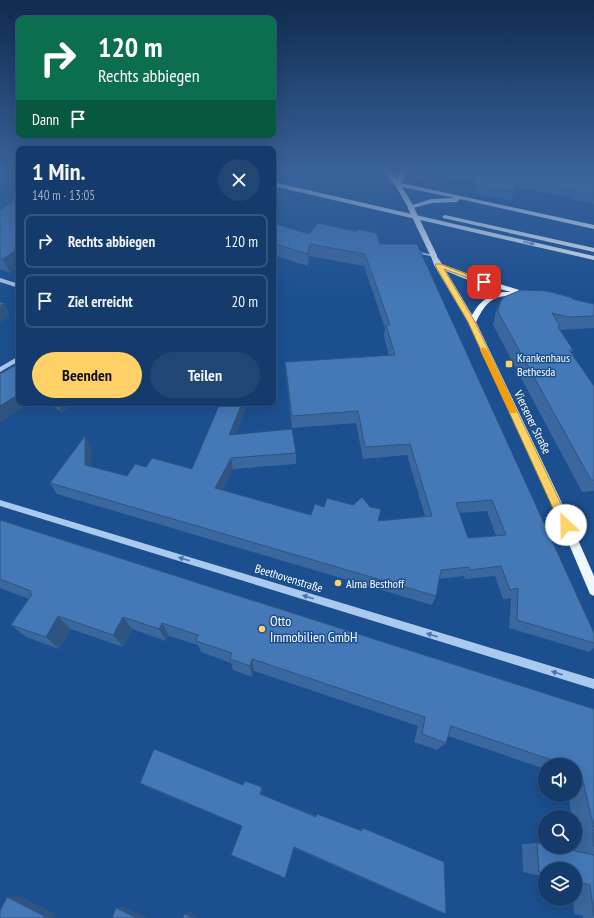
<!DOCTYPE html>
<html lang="de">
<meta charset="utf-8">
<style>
:root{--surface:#143b6b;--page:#214673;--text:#f1f3f6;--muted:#9dadc1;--line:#33557e;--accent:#ffd166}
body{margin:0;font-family:"PT Sans Narrow",sans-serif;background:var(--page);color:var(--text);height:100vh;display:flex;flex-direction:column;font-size:15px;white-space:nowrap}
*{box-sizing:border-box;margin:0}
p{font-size:13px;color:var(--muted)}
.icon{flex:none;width:22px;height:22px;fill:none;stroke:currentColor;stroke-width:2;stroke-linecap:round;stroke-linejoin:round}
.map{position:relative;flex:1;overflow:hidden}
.side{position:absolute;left:16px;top:146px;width:260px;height:260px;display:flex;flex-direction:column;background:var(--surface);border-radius:8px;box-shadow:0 4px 16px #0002,0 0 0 1px var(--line)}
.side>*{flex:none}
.banner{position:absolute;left:16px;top:16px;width:260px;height:122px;border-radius:8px;box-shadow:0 4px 16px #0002,0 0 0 1px var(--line);background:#0b6e4f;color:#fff;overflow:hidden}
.fabs{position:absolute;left:538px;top:758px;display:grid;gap:8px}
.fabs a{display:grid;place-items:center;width:44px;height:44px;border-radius:50%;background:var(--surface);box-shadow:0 4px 16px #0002,0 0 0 1px var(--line);font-size:20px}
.pin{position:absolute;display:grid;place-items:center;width:34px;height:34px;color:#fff;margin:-17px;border-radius:8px;box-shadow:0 2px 6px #0006}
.me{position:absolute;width:44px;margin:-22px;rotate:336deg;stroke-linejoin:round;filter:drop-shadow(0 0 3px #0008)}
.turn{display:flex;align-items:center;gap:14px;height:84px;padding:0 16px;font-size:18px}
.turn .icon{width:52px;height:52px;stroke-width:2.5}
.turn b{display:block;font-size:28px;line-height:34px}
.then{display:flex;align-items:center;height:38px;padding:0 16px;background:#0003;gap:8px;font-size:15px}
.round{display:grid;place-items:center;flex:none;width:42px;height:42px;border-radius:21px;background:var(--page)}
.head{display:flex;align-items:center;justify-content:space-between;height:68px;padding:0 16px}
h1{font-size:24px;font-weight:600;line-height:30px}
.primary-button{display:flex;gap:8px;margin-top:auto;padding:8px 16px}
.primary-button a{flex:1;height:46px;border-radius:24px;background:var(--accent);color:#111;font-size:16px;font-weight:600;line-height:46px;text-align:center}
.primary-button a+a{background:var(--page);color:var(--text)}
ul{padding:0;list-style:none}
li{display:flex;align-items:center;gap:12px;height:54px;margin:0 8px 6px;padding:0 8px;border:2px solid var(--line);border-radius:8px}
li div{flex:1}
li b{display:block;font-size:15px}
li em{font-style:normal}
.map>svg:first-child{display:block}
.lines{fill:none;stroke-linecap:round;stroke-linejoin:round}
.minor{fill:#a9c9ee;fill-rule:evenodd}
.major{fill:#f0f6ff;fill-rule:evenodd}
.major-bridge{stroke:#f0f6ff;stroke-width:6}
.wall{fill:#3a679d;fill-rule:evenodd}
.shaded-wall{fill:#305480}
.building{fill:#4478b7;stroke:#305480;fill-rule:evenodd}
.oneway{fill:#7b9ac1}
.oneway2{fill:#4674ac}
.route{fill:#ffd166;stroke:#a68842}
.slow{fill:#f59e0b}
.poi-dot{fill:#ffd166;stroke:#1b4f8f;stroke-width:1.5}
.labels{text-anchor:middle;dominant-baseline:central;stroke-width:3;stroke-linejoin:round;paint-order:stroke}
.poi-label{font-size:12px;fill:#fff;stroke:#1b4f8f;text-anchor:start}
.street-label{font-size:12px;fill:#fff;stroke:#1b4f8f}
.near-poi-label{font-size:14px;fill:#fff;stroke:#1b4f8f;text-anchor:start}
</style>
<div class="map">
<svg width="594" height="918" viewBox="0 0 594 918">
<rect width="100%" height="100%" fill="#1b4f8f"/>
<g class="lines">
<g class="minor">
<path d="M410 250 434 255 436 256 434 257 412 252 410 251Z"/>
<path d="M0 278 19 284V288L0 282Z"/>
<path d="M19 356V361L0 372V367Z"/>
<path d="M0 500 594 679V689L0 506Z"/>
</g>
<g class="major">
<path d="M385 173H391L397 179 399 175 397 173H403L405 175 401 183 594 225V229L460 199 457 202 432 203 409 209 395 185ZM402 187 455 198 431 199 413 205Z"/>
<path d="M273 182 594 256V260L273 186Z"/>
<path d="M445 215 594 248V252L443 218V216Z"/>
<path d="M432 255H436L442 264 474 276 535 295 531 297 520 294C516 297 512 296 507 296 490 296 483 308 476 322L560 499 594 576V596L590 594 550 499 468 322 434 265 431 256ZM446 271 468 280 511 292C492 291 481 299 472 315Z"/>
</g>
<path class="major-bridge" d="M411 208 434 256"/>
</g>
<g class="wall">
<path d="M352 173H364V175Z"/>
<path d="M413 173H594V204L572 200V198L527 189 526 191 516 189 511 201 472 193 475 183 440 175 433 185 416 178Z"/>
<path d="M0 211 10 273 0 269Z"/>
<path d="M273 223 309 234 356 231 357 229 380 244 594 633V648L589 652 509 628 511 598 503 599 495 576 465 579 464 576 439 579 436 596 432 605 57 494 50 483 85 436 91 448 90 466 127 476 146 467 192 469 220 403H248L236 434 296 453V464L233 469 222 490 311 515 378 521 425 516 407 455 363 459 356 423 292 428 286 374 285 362 389 356 384 337 385 328 364 266 309 256 308 266 273 255ZM487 511 496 536 468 538 459 513Z"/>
<path d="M572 299 594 304V328L562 330 559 329 573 350 571 353 594 386V491L582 492 493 325 495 315 500 302Z"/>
<path d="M49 403H77L61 412Z"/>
<path d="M0 520 594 709V918H583V916L574 914 573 899H575V869H545V877L523 872 522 844 537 843 575 851V833H576L575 829V817H572L568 795H575V765H545V769L448 736 446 743 437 750 414 742 418 726 254 671 252 677 233 670 231 663 201 652 198 645 169 636 166 641 132 629 123 647 71 629 59 649 26 637 11 625 29 599 0 588Z"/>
<path d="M140 783 243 785 263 790 262 795 316 816 360 830 363 828 446 914 440 912 294 848 285 878 241 826 145 786Z"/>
</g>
<g class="shaded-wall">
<path d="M0 173H9L0 180Z"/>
<path d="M438 173H441L440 175 433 185 435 177Z"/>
<path d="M519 180 516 189 511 201 514 192Z"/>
<path d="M310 244 309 256 308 266V254Z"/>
<path d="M19 248V266L10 273 3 259Z"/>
<path d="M4 303 10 315 0 323V306Z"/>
<path d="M19 394V403H30L0 422V406Z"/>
<path d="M57 403H77L61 412Z"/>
<path d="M242 403H248L231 446 229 435Z"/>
<path d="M85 436 91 448 90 476 85 465Z"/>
<path d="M231 458 233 469 217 499 215 488Z"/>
<path d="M58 616 71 629 59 649 46 637Z"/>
<path d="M123 617 132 629 123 647 113 635Z"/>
<path d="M162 623 169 636 166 641 159 629Z"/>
<path d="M252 659 254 671 252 677 250 666Z"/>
<path d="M262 787 263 790 261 797 260 794Z"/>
<path d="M19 896 55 914 54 917 56 918H44L7 897Z"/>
<path d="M123 906 147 918H137L116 908Z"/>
<path d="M189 912 201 918H192L184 914Z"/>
</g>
<g class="building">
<path d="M425 173H438L435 177Z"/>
<path d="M469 173H594V195L575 191 576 190 530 181 529 182 519 180 514 192 474 184 479 175Z"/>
<path d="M19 195V248L3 259 0 258V211Z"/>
<path d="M273 223 309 234 318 223 353 231H357V229L376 233 380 244H417L594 633V643L517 620 518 588 510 590 501 566 470 570 469 567 441 570 436 596 50 483 85 436V465L127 476 135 464 146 467 152 458 192 469 220 403H242L229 435 292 429 296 453 231 458 215 488 311 515 315 504 324 507 327 498 353 505 362 497 370 507 381 509 378 521 432 516 410 444 365 447 358 411 292 416 285 362 395 355 386 325H390L365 254 310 244 308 254 273 243ZM492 500 506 535 468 538 456 503Z"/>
<path d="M521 290 547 291 573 298 572 299 594 304V316L568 317 552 313 560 326 558 327 573 350H569L594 386V480H591L498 312 500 302 504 297Z"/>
<path d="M0 302 4 303 0 306Z"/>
<path d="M19 363V394L0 406V374Z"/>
<path d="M0 520 594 709V828L582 777 575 768V765H567L451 726 446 743 422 734 425 717 252 659 250 666 230 659 232 653 196 641 198 635 162 623 159 629 123 617 113 635 58 616 46 637 11 625 32 594 30 593 31 591 0 579Z"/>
<path d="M154 749 243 785 245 781 262 787 260 794 316 817 317 814 362 831 363 828 444 862 446 914 294 847 285 878 231 855 242 826 140 783Z"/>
<path d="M592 830H594V847Z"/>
<path d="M537 843 545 844V847H557L594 855V916L590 885 575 881V869H545V873L539 872Z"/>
<path d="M7 897 44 916V918H0V911Z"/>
<path d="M116 908 137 918H112Z"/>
<path d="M184 914 192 918H183Z"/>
</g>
<defs><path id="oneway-solid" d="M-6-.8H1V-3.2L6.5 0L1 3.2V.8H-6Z"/></defs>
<use class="oneway" href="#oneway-solid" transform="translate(529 243) rotate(13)"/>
<g class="oneway2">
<use href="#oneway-solid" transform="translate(184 559) rotate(-163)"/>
<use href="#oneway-solid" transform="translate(308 597) rotate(-163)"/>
<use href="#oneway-solid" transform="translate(432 635) rotate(-163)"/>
<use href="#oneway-solid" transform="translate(557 673) rotate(-163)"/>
</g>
<linearGradient id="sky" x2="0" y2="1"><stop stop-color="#0f2b4f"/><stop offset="0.57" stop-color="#39639b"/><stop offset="1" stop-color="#39639b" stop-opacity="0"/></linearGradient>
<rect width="594" height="301" fill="url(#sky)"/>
<path class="route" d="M436 264H440L487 282 482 283 444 269 475 322 571 525 570 528H562L468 322 435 265Z"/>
<path class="slow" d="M483 347 487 350 517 411 516 413H510L509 411 480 350Z"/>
<g class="poi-dot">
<rect x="505" y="360" width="8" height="8" rx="2"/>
<circle cx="338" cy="583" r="4"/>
<circle cx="262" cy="629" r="4"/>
</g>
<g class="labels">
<g class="poi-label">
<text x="517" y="357">Krankenhaus<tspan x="517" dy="14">Bethesda</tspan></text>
<text x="346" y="583">Alma Besthoff</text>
</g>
<g class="street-label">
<text transform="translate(533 422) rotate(64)">Viersener Straße</text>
<text transform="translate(289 578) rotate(17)">Beethovenstraße</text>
</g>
<g class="near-poi-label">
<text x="270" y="621">Otto<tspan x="270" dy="16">Immobilien GmbH</tspan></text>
</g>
</g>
</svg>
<div class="fabs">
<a><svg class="icon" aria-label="sound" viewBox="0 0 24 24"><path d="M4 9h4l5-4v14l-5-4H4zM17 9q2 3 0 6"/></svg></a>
<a><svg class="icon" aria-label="search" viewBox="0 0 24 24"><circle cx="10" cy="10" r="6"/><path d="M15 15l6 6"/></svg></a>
<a><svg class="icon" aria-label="layers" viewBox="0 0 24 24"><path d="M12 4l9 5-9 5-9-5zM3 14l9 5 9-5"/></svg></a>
</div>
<div class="pin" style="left:484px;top:282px;background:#d93025"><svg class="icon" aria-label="arrive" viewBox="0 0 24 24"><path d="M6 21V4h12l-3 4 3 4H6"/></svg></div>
<svg class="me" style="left:566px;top:525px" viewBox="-20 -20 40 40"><circle r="19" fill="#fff"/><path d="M0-13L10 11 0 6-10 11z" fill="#ffd166"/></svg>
<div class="banner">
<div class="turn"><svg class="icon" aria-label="right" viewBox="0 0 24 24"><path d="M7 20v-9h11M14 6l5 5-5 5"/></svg><div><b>120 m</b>Rechts abbiegen</div></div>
<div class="then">Dann<svg class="icon" aria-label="arrive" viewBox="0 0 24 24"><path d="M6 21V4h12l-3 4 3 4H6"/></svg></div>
</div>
<section class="side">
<div class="head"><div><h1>1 Min.</h1><p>140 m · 13:05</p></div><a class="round"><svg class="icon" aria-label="close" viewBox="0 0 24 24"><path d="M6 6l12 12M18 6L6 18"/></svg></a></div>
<ul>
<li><svg class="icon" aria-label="right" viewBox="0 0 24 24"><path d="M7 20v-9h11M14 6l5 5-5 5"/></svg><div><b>Rechts abbiegen</b></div><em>120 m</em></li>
<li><svg class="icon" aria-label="arrive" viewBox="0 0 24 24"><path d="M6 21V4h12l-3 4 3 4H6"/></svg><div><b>Ziel erreicht</b></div><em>20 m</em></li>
</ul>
<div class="primary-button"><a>Beenden</a><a>Teilen</a></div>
</section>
</div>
